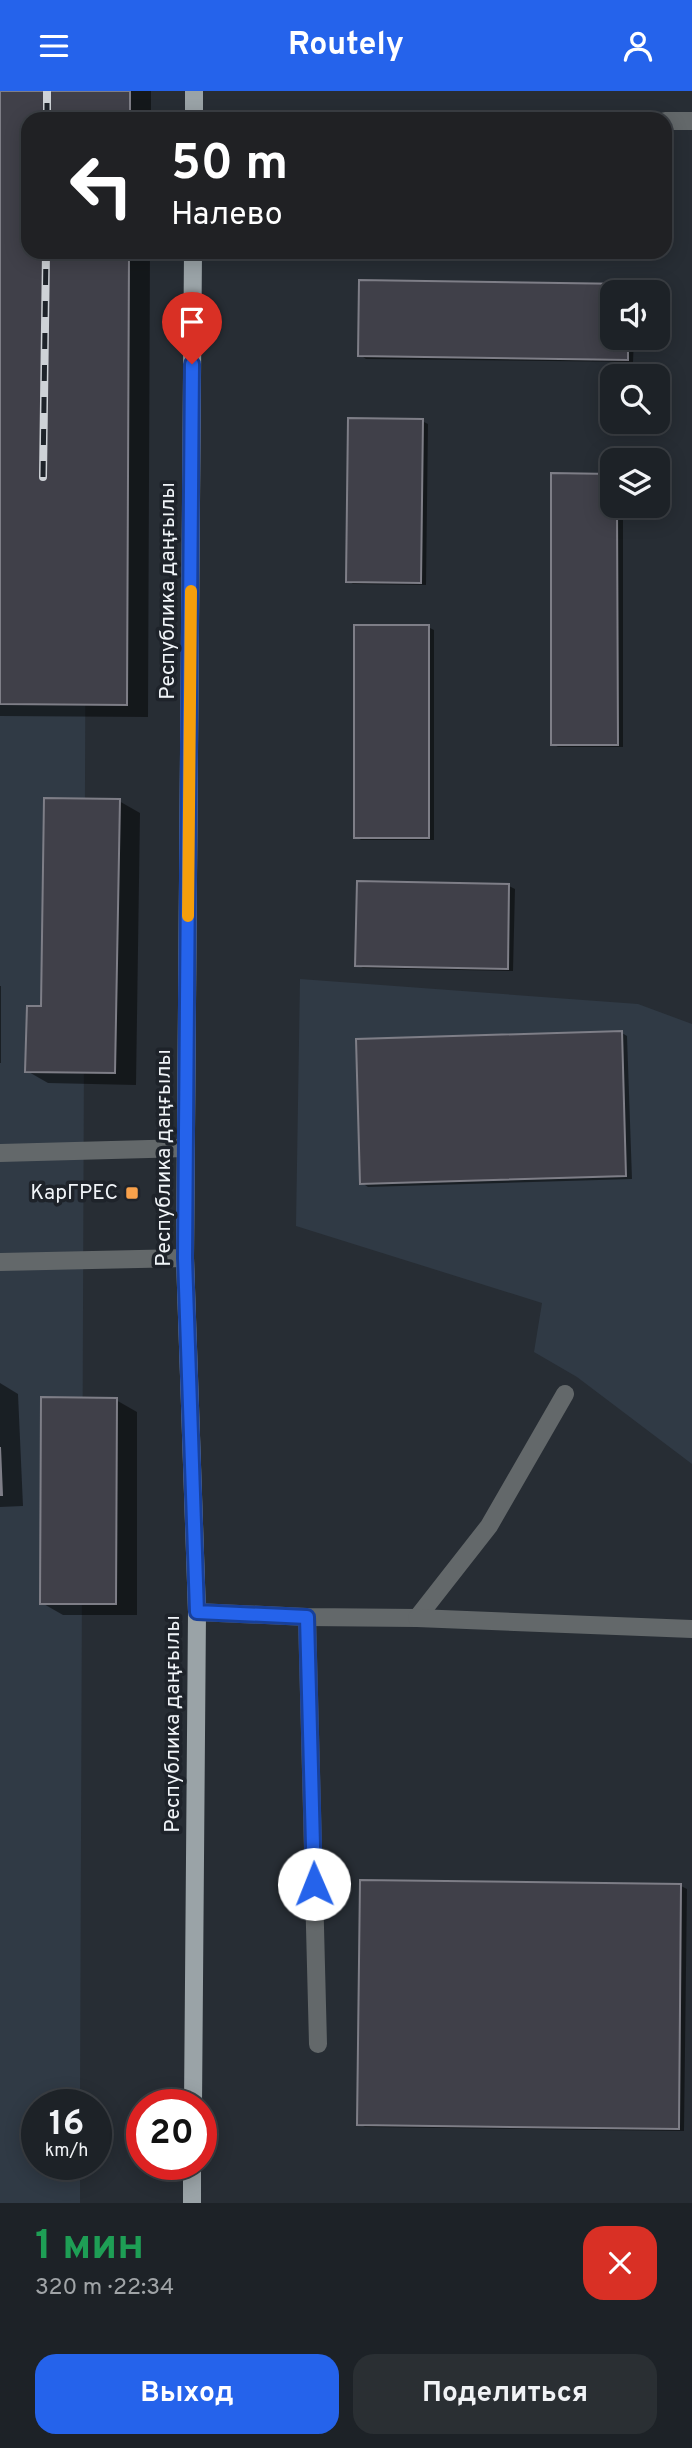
<!DOCTYPE html>
<html lang="ru">
<meta charset="utf-8">
<style>
:root{--surface:#1d2227;--page:#2a2f33;--text:#f1f3f6;--muted:#a0a4a7;--line:#3b3f44;--accent:#2563eb}
body{margin:0;font-family:Overpass,sans-serif;background:var(--page);color:var(--text);height:100vh;display:flex;flex-direction:column;font-size:26px;white-space:nowrap}
*{box-sizing:border-box;margin:0}
p{font-size:23px;color:var(--muted)}
.icon{flex:none;width:38px;height:38px;fill:none;stroke:currentColor;stroke-width:2;stroke-linecap:round;stroke-linejoin:round}
.map{position:relative;height:2112px;overflow:hidden}
.panel{display:flex;flex-direction:column;background:var(--surface);flex:1}
.panel>*{flex:none}
.guide{position:absolute;left:21px;top:21px;width:651px;height:147px;border-radius:21px;box-shadow:0 4px 18px #0003,0 0 0 2px var(--line);background:#202124;color:#fff;overflow:hidden}
.fabs{position:absolute;left:600px;top:189px;display:grid;gap:14px}
.fabs a{display:grid;place-items:center;width:70px;height:70px;border-radius:14px;background:var(--surface);box-shadow:0 4px 18px #0003,0 0 0 2px var(--line);font-size:35px}
.speed{position:absolute;left:21px;top:1998px;display:flex;gap:14px;font-size:35px;font-weight:700;text-align:center}
.speed>*{display:grid;place-content:center;width:91px;height:91px;border-radius:50%;background:var(--surface);box-shadow:0 4px 18px #0003,0 0 0 2px var(--line);line-height:1}
.speed small{font-size:18px;font-weight:400}
.speed .limit{border:10px solid #d22;background:#fff;color:#111}
.pin{position:absolute;display:grid;place-items:center;width:60px;height:60px;color:#fff;margin:-72px -30px;border-radius:50% 50% 50% 0;rotate:-45deg;box-shadow:0 0 7px #0007}
.pin .icon{rotate:45deg}
.me{position:absolute;width:77px;margin:-38px;rotate:359deg;stroke-linejoin:round;filter:drop-shadow(0 0 5px #0008)}
.turn{display:flex;align-items:center;gap:24px;height:147px;padding:0 35px;font-size:32px}
.turn .icon{width:91px;height:91px;stroke-width:2.5}
.turn b{display:block;font-size:49px;line-height:60px}
.round{display:grid;place-items:center;flex:none;width:74px;height:74px;border-radius:21px;background:var(--page)}
.overview{display:flex;align-items:center;justify-content:space-between;height:119px;padding:0 35px}
h1{font-size:42px;font-weight:700;line-height:52px;color:#1e9e55}
.cta{display:flex;gap:14px;margin-top:auto;padding:14px 35px}
.cta a{flex:1;height:80px;border-radius:21px;background:var(--accent);color:#fff;font-size:28px;font-weight:700;line-height:80px;text-align:center}
.cta a+a{background:var(--page);color:var(--text)}
header{display:flex;justify-content:space-between;align-items:center;height:91px;padding:0 35px;background:var(--accent);color:#fff;font-size:32px;font-weight:700}
.map>svg:first-child{display:block}
.built{fill:#303a45}
.shadow{fill:#0007}
.building{fill:#404049;stroke:#7e7e87;stroke-width:2}
.lines{fill:none;stroke-linecap:round;stroke-linejoin:round}
.minor{stroke:#63686a;stroke-width:18}
.major{stroke:#9aa3a7;stroke-width:18}
.rail-casing{stroke:#ced2d7;stroke-width:8}
.rail{stroke:#1e232a;stroke-width:5;stroke-dasharray:16;stroke-linecap:butt}
.route-casing{stroke:#184099;stroke-width:18}
.route{stroke:#2563eb;stroke-width:12}
.slow{stroke:#f59e0b;stroke-width:12}
.poi-dot{fill:#f8a14b;stroke:#1e232a;stroke-width:2.5}
.labels{text-anchor:middle;dominant-baseline:central;stroke-width:7;stroke-linejoin:round;paint-order:stroke}
.street-label{font-size:21px;fill:#f0f4f8;stroke:#1e232a}
.poi-label{font-size:21px;fill:#f0f4f8;stroke:#1e232a;text-anchor:end}
</style>
<header><svg class="icon" aria-label="menu" viewBox="0 0 24 24"><path d="M4 6h16M4 12h16M4 18h16"/></svg>Routely<svg class="icon" aria-label="person" viewBox="0 0 24 24"><circle cx="12" cy="8" r="4"/><path d="M4 21q1-7 8-7t8 7"/></svg></header>
<div class="map">
<svg width="692" height="2112" viewBox="0 0 692 2112">
<rect width="100%" height="100%" fill="#272d34"/>
<g class="built">
<path d="M0 0H87L28 28V161H87L80 2014H37V2074H80V2112H0Z"/>
<path d="M300 888 638 913 692 933V1373L577 1286 534 1261 542 1212 296 1135Z"/>
</g>
<g class="shadow">
<path d="M0 0H151V28H28V161H150L148 626 0 625Z"/>
<path d="M629 194 634 201H612V247H634L633 271 366 268 360 264Z"/>
<path d="M422 330 428 333 426 494 353 493 348 490Z"/>
<path d="M553 384H612V415H623V656H558L553 653Z"/>
<path d="M428 536 434 539V749H361L356 746Z"/>
<path d="M119 710 140 722 136 994 48 992 27 980 42 917Z"/>
<path d="M359 792 509 795 515 798 513 880 363 877 357 874Z"/>
<rect x="0" y="895" width="1" height="77"/>
<path d="M622 942 627 945 632 1088 368 1096 362 1092Z"/>
<path d="M0 1292 18 1303 23 1415 0 1416Z"/>
<path d="M116 1309 137 1321V1524H63L42 1512Z"/>
<path d="M681 1795 687 1798 684 2040 365 2036 359 2033Z"/>
</g>
<g class="building">
<path d="M0 0H130V28H28V161H129L127 614 0 613Z"/>
<path d="M359 189 629 193V201H612V247H628V269L358 265Z"/>
<path d="M348 327 423 328 421 492 346 491Z"/>
<path d="M551 382 612 383V415H617L618 654H551Z"/>
<rect x="354" y="534" width="75" height="213"/>
<path d="M44 707 120 708 115 982 25 981 27 915H41Z"/>
<path d="M357 790 509 793 508 878 355 875Z"/>
<path d="M622 940 626 1085 360 1093 356 948Z"/>
<path d="M41 1306 117 1307 116 1513H40Z"/>
<path d="M0 1356 2 1404H0Z"/>
<path d="M360 1789 681 1793 679 2038 357 2034Z"/>
</g>
<g class="lines">
<g class="minor">
<path d="M665 30H692"/>
<path d="M0 1062 186 1057"/>
<path d="M0 1171 185 1167"/>
<path d="M197 1521 307 1526 417 1527 489 1435 565 1303"/>
<path d="M307 1526 318 1953"/>
<path d="M417 1527 692 1538"/>
</g>
<g class="major">
<path d="M194 28V0"/>
<path d="M193 2014 197 1521 185 1167 193 161"/>
<path d="M192 2112V2074"/>
</g>
<defs>
<g id="rail">
<path d="M47 28V0"/>
<path d="M43 386 46 161"/>
</g>
</defs>
<use href="#rail" class="rail-casing"/>
<use href="#rail" class="rail"/>
</g>
<g class="lines">
<defs>
<path id="route" d="M192 273 185 1167 197 1521 307 1526 314 1793"/>
</defs>
<use href="#route" class="route-casing"/>
<use href="#route" class="route"/>
<path class="slow" d="M188 825 191 500"/>
</g>
<rect class="poi-dot" x="125" y="1095" width="14" height="14" rx="3.5"/>
<g class="labels">
<g class="street-label">
<text transform="translate(168 500) rotate(-90)">Республика даңғылы</text>
<text transform="translate(164 1067) rotate(-90)">Республика даңғылы</text>
<text transform="translate(173 1633) rotate(-90)">Республика даңғылы</text>
</g>
<g class="poi-label">
<text x="118" y="1102">КарГРЕС</text>
</g>
</g>
</svg>
<div class="fabs">
<a><svg class="icon" aria-label="sound" viewBox="0 0 24 24"><path d="M4 9h4l5-4v14l-5-4H4zM17 9q2 3 0 6"/></svg></a>
<a><svg class="icon" aria-label="search" viewBox="0 0 24 24"><circle cx="10" cy="10" r="6"/><path d="M15 15l6 6"/></svg></a>
<a><svg class="icon" aria-label="layers" viewBox="0 0 24 24"><path d="M12 4l9 5-9 5-9-5zM3 14l9 5 9-5"/></svg></a>
</div>
<div class="speed"><div>16<small>km/h</small></div><div class="limit">20</div></div>
<div class="pin" style="left:192px;top:273px;background:#d93025"><svg class="icon" aria-label="arrive" viewBox="0 0 24 24"><path d="M6 21V4h12l-3 4 3 4H6"/></svg></div>
<svg class="me" style="left:314px;top:1793px" viewBox="-20 -20 40 40"><circle r="19" fill="#fff"/><path d="M0-13L10 11 0 6-10 11z" fill="#2563eb"/></svg>
<div class="guide">
<div class="turn"><svg class="icon" aria-label="left" viewBox="0 0 24 24"><path d="M17 20v-9H6M10 6l-5 5 5 5"/></svg><div><b>50 m</b>Налево</div></div>
</div>
</div>
<section class="panel">
<div class="overview"><div><h1>1 мин</h1><p>320 m · 22:34</p></div><a class="round" style="background:#d93025;color:#fff"><svg class="icon" aria-label="close" viewBox="0 0 24 24"><path d="M6 6l12 12M18 6L6 18"/></svg></a></div>
<div class="cta"><a>Выход</a><a>Поделиться</a></div>
</section>
